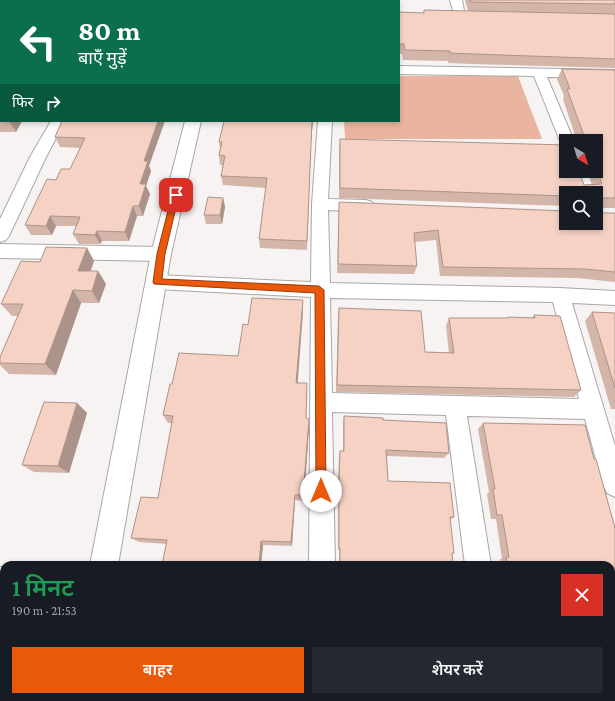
<!DOCTYPE html>
<html lang="hi">
<meta charset="utf-8">
<style>
:root{--surface:#171b24;--page:#242831;--text:#f1f3f6;--muted:#9ea1a6;--accent:#ea580c}
body{margin:0;font-family:"Crimson Pro","Noto Sans Devanagari",serif;background:var(--page);color:var(--text);height:100vh;display:flex;flex-direction:column;font-size:15px;white-space:nowrap}
*{box-sizing:border-box;margin:0}
p{font-size:13px;color:var(--muted)}
.icon{flex:none;width:22px;height:22px;fill:none;stroke:currentColor;stroke-width:2;stroke-linecap:round;stroke-linejoin:round}
.map{position:relative;flex:1;overflow:hidden}
.drawer{position:absolute;left:0px;top:561px;width:615px;height:140px;display:flex;flex-direction:column;background:var(--surface);border-radius:12px 12px 0 0;box-shadow:0 2px 6px #0003}
.drawer>*{flex:none}
.hud{position:absolute;left:0px;top:0px;width:400px;height:122px;box-shadow:0 2px 6px #0003;background:#0b6e4f;color:#fff;overflow:hidden}
.needle{width:26px;rotate:142deg}
.fabs{position:absolute;left:559px;top:134px;display:grid;gap:8px}
.fabs a{display:grid;place-items:center;width:44px;height:44px;border-radius:0px;background:var(--surface);box-shadow:0 2px 6px #0003;font-size:20px}
.pin{position:absolute;display:grid;place-items:center;width:34px;height:34px;color:#fff;margin:-17px;border-radius:8px;box-shadow:0 2px 6px #0006}
.me{position:absolute;width:44px;margin:-22px;rotate:0deg;stroke-linejoin:round;filter:drop-shadow(0 0 3px #0008)}
.turn{display:flex;align-items:center;gap:14px;height:84px;padding:0 12px;font-size:18px}
.turn .icon{width:52px;height:52px;stroke-width:2.5}
.turn b{display:block;font-size:28px;line-height:34px}
.then{display:flex;align-items:center;height:38px;padding:0 12px;background:#0003;gap:8px;font-size:15px}
.round{display:grid;place-items:center;flex:none;width:42px;height:42px;border-radius:0px;background:var(--page)}
.head{display:flex;align-items:center;justify-content:space-between;height:68px;padding:0 12px}
h1{font-size:24px;font-weight:600;line-height:30px;color:#1e9e55}
.action{display:flex;gap:8px;margin-top:auto;padding:8px 12px}
.action a{flex:1;height:46px;border-radius:0px;background:var(--accent);color:#fff;font-size:16px;font-weight:600;line-height:46px;text-align:center}
.action a+a{background:var(--page);color:var(--text)}
.map>svg:first-child{display:block}
.green{fill:#eab5a0}
.lines{fill:none;stroke-linecap:round;stroke-linejoin:round}
.street-casing{stroke:#aaa7a5;stroke-width:2}
.secondary-casing{stroke:#aaa7a5;stroke-width:2}
.street{fill:#fff;fill-rule:evenodd}
.secondary{fill:#fff;fill-rule:evenodd}
.wall{fill:#d4b5a9}
.shaded-wall{fill:#ac9389}
.building{fill:#f6d2c4;stroke:#ac9389}
.route{fill:#ea580c;stroke:#983908}
</style>
<div class="map">
<svg width="615" height="701" viewBox="0 0 615 701">
<rect width="100%" height="100%" fill="#f7f3f2"/>
<path class="green" d="M399 76H518L542 139H345L344 121H399Z"/>
<g class="lines">
<defs>
<g id="street">
<path d="M113 0H125L112 1Z"/>
<rect x="328" y="0" width="12" height="1"/>
<path d="M450 0H462L465 16 463 18H455Z"/>
<path d="M399 66 615 70V78L547 77 574 141H566V145L562 144 560 141 534 76 399 74Z"/>
<path d="M51 121H65L46 157 9 236 6 240 0 242V219L30 157Z"/>
<path d="M318 121H332L328 199 366 200 372 202 374 206 372 210 366 212 328 210 330 283 560 288 615 291V305L572 303 615 446V497L607 493 603 485 585 419 467 416 491 565H465L446 415 332 412 335 565H309L311 297 157 289 151 287 148 282 151 277 157 275 311 282 312 204ZM330 298 553 302 579 399 332 393Z"/>
<path d="M571 171H587L595 193H579Z"/>
<path d="M0 244 161 247 167 249 170 254 167 259 161 261 0 258Z"/>
<rect x="0" y="567" width="4" height="26"/>
<rect x="309" y="697" width="28" height="4"/>
<path d="M483 697H511L512 701H484Z"/>
</g>
<g id="secondary">
<rect x="220" y="0" width="12" height="1"/>
<path d="M185 121H201L171 254 118 565H90L151 254Z"/>
<path d="M64 697H96L95 701H63Z"/>
</g>
</defs>
<use href="#street" class="street-casing"/>
<use href="#secondary" class="secondary-casing"/>
<use href="#street" class="street"/>
<use href="#secondary" class="secondary"/>
</g>
<g class="wall">
<path d="M0 0H82L81 1H1V30H0Z"/>
<path d="M465 0H615V14L485 12 615 14V68L471 64 448 63V61L403 60 402 54H399V12L423 13 424 10 468 11Z"/>
<path d="M562 69 615 70V208H601V213H615V282L577 278 440 276 436 240 414 242 417 266 414 274 337 273 339 202 566 223 596 193H566V206L339 198V149L340 139 584 185 593 184 588 171H596V141H577L563 99 564 96 557 79Z"/>
<path d="M0 98H1V121H22L16 132H0Z"/>
<path d="M62 121 149 166 151 171 146 186 150 194 143 216H137L129 241H102L100 244H79L73 234 77 226H56L52 235H31L25 225 56 180 70 169 80 148 60 147 55 137Z"/>
<path d="M224 121H313L311 140 307 250 260 248 259 239 266 188 223 185 221 176 223 165H220L219 155 220 148 219 142Z"/>
<path d="M223 198 225 207 222 224H206L204 215Z"/>
<path d="M87 248 94 261 91 271H98L106 284 99 303H81L56 375 9 374 0 365V357L18 316H12L1 304 40 262Z"/>
<path d="M339 308 425 352 449 353 446 326 449 318H507L508 317 532 318 534 315 581 390 574 397 336 392 338 316Z"/>
<path d="M303 311 297 383 307 392 306 418 309 427 304 501 295 500 292 546 263 545 261 565H162L167 544 139 542 131 538 158 498 172 423H168L163 415 172 384 238 356 248 325Z"/>
<path d="M592 312 615 313V410V409H611L585 321Z"/>
<path d="M77 403 87 413 69 473 34 472 22 465Z"/>
<path d="M344 416 383 420 449 453 444 458 387 456 388 481 454 517 450 520 454 553 452 555 453 565H339V550H338V486L339 456 340 451H343V423Z"/>
<path d="M483 423 585 425 594 459H596L615 528V701H523V697H611V565H501L500 559H502L496 519H491L487 494 489 492 478 429Z"/>
</g>
<g class="shaded-wall">
<path d="M14 0H28L29 1H14Z"/>
<path d="M9 121H22L16 132Z"/>
<path d="M158 121H165L149 166 151 171 146 186 150 194 143 216 139 206 140 184 144 161Z"/>
<path d="M312 121H313L311 140 307 250 311 130Z"/>
<path d="M223 198 225 207 222 224 220 215Z"/>
<path d="M133 206 137 216 129 241 125 232Z"/>
<path d="M50 216 56 226 52 235 46 226Z"/>
<path d="M97 231 102 241 100 244 95 235Z"/>
<path d="M87 248 94 261 86 283 78 271Z"/>
<path d="M98 271 106 284 99 303 92 291Z"/>
<path d="M73 290 81 303 56 375 45 364Z"/>
<path d="M303 300V311L297 392 296 383Z"/>
<path d="M77 403 87 413 69 473 58 466Z"/>
<path d="M309 419V427L304 501 303 495Z"/>
<path d="M295 495V500L292 546 291 542Z"/>
<path d="M261 541 263 545 261 565H259Z"/>
</g>
<g class="building">
<path d="M0 0H14V1H1V16H0Z"/>
<rect x="122" y="0" width="77" height="1"/>
<rect x="244" y="0" width="74" height="1"/>
<path d="M470 0H615V4L470 2Z"/>
<path d="M424 10 615 14V59L474 54 450 53V51L405 50 404 44H399V12L424 13Z"/>
<path d="M562 69 615 70V198H601V213H615V272L584 269 443 267 438 230 414 233 417 266 338 264 339 202 566 211V223H596V193H566V196L340 188V139L566 145V171H579L584 185 602 184 596 167V141H586L567 89H570Z"/>
<rect x="0" y="98" width="1" height="20"/>
<path d="M62 121H158L144 161H148L140 184H146L139 206H133L125 232 97 231 95 235 73 234 80 217 50 216 46 226 25 225 47 179 56 180 61 169H70L85 138 55 137Z"/>
<path d="M224 121H312L307 241 259 239 267 178 221 176 225 156 219 155 222 142H219Z"/>
<path d="M208 197 223 198 220 215H204Z"/>
<path d="M46 247 87 248 78 271H98L92 291 73 290 45 364 0 363V357L23 304H1L21 261 40 262Z"/>
<path d="M252 298 303 300 296 383H307L306 418 309 419 303 495H295L291 542 261 541 259 565H162L167 540 131 538 141 497 158 498 173 416 163 415 170 384H172L179 353 238 356 243 324 248 325Z"/>
<path d="M339 308 421 311 425 352 454 353 449 318H508V317L535 318 534 315 560 316 581 390 337 385Z"/>
<path d="M592 312 615 313V388Z"/>
<path d="M44 402 77 403 58 466 22 465Z"/>
<path d="M344 416 383 418V420L446 423 449 453 386 450 388 481 450 483 454 517H450L454 553H452L453 565H340V548L339 547V481L340 451H344Z"/>
<path d="M483 423 585 425 594 459H596L615 528V701H531V697H611V565H508L506 557H509L502 515H497L493 489H495Z"/>
<rect x="0" y="614" width="4" height="83"/>
<rect x="340" y="697" width="130" height="4"/>
</g>
<path class="route" d="M176 192 179 195 165 254 162 279 319 286 324 290 326 491 325 495 321 496 317 495 316 491 315 293 154 284 153 282 157 254 172 195Z"/>
</svg>
<div class="fabs">
<a><svg class="needle" viewBox="-14 -14 28 28"><path d="M0-13l5 13h-10z" fill="#e53935"/><path d="M0 13l5-13h-10z" fill="#9ea1a6"/></svg></a>
<a><svg class="icon" aria-label="search" viewBox="0 0 24 24"><circle cx="10" cy="10" r="6"/><path d="M15 15l6 6"/></svg></a>
</div>
<div class="pin" style="left:176px;top:195px;background:#d93025"><svg class="icon" aria-label="arrive" viewBox="0 0 24 24"><path d="M6 21V4h12l-3 4 3 4H6"/></svg></div>
<svg class="me" style="left:321px;top:491px" viewBox="-20 -20 40 40"><circle r="19" fill="#fff"/><path d="M0-13L10 11 0 6-10 11z" fill="#ea580c"/></svg>
<div class="hud">
<div class="turn"><svg class="icon" aria-label="left" viewBox="0 0 24 24"><path d="M17 20v-9H6M10 6l-5 5 5 5"/></svg><div><b>80 m</b>बाएँ मुड़ें</div></div>
<div class="then">फिर<svg class="icon" aria-label="right" viewBox="0 0 24 24"><path d="M7 20v-9h11M14 6l5 5-5 5"/></svg></div>
</div>
<section class="drawer">
<div class="head"><div><h1>1 मिनट</h1><p>190 m · 21:53</p></div><a class="round" style="background:#d93025;color:#fff"><svg class="icon" aria-label="close" viewBox="0 0 24 24"><path d="M6 6l12 12M18 6L6 18"/></svg></a></div>
<div class="action"><a>बाहर</a><a>शेयर करें</a></div>
</section>
</div>
